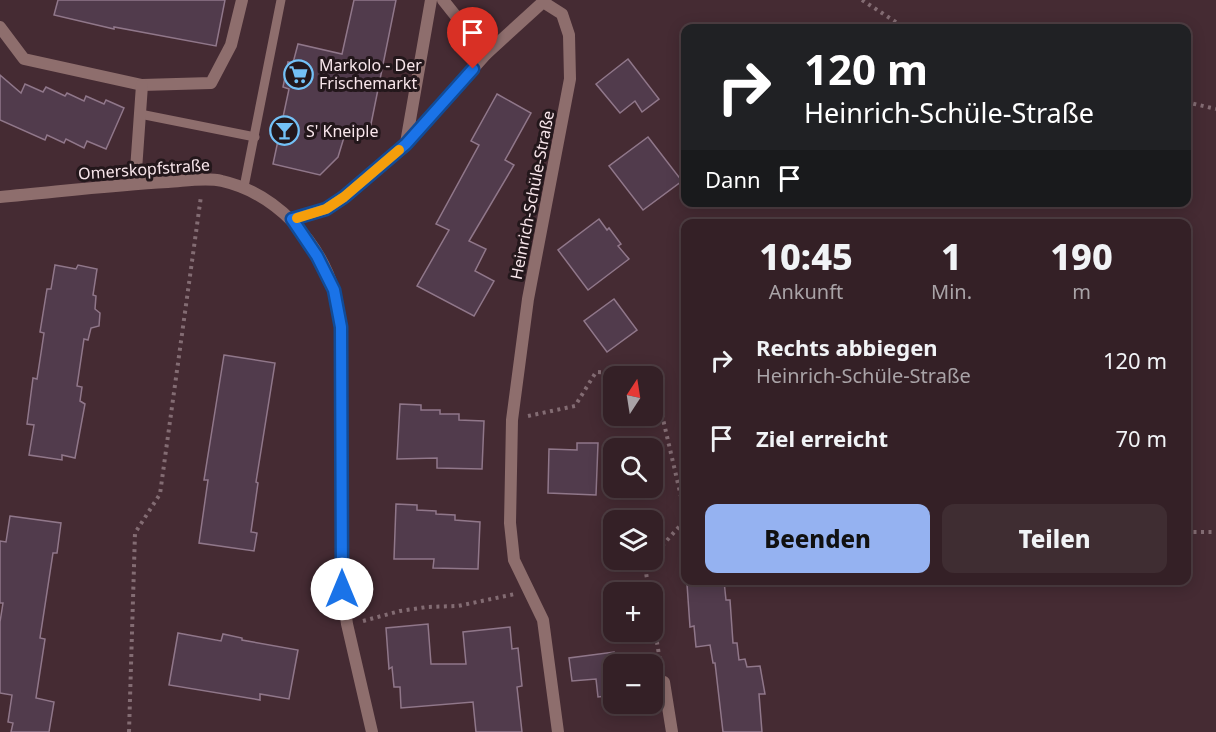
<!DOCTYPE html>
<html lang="de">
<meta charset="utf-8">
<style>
:root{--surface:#342026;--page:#3f2d32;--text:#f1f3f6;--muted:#a9a3a7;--line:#4e3e43;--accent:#95b2f1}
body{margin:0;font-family:"Noto Sans",sans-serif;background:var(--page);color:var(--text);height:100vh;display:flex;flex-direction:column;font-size:22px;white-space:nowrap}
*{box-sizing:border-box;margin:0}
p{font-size:20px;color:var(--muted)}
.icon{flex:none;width:33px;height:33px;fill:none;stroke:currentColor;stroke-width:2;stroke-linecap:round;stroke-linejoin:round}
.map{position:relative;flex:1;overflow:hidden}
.details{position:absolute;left:681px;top:219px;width:510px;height:366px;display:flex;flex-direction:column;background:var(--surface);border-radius:12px;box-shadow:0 3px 15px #0003,0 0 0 2px var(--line)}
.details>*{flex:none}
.banner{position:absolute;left:681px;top:24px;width:510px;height:183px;border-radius:12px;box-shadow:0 3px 15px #0003,0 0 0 2px var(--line);background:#202124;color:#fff;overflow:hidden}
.needle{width:39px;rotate:12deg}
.controls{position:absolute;left:603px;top:366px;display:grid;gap:12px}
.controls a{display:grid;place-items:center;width:60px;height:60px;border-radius:12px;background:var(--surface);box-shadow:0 3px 15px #0003,0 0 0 2px var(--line);font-size:30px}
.pin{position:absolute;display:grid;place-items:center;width:51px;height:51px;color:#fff;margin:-62px -26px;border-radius:50% 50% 50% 0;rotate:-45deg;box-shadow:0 0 6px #0007}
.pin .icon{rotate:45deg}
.me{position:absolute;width:66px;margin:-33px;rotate:0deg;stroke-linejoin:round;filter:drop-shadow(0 0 4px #0008)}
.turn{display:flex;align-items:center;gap:21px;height:126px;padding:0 24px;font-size:27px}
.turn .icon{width:78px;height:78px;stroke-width:2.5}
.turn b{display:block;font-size:42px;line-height:51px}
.then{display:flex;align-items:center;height:57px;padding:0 24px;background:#0003;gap:12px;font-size:22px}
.eta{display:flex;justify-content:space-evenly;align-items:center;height:102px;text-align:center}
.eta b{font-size:36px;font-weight:800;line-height:42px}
.primary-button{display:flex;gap:12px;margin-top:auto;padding:12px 24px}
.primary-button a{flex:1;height:69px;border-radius:12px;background:var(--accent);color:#111;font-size:24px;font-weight:800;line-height:69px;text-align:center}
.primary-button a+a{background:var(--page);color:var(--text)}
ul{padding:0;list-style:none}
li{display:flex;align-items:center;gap:18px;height:78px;padding:0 24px}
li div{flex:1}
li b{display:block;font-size:22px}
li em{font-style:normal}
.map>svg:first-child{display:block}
.building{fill:#513b4c;stroke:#90778a;stroke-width:1.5}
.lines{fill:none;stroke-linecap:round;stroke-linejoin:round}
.path{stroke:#836c73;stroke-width:4;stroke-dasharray:3 4.5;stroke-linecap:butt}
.lane{stroke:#8e6e6d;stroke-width:9}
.street{stroke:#8e6e6d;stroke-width:12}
.route-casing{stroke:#114b97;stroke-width:15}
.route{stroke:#1a73e8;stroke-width:10}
.slow{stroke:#f59e0b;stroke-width:10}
.labels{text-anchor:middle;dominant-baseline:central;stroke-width:6;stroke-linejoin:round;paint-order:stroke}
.poi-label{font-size:16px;fill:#f8e6eb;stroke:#23171b;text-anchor:start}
.street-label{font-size:16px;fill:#f8e6eb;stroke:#23171b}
</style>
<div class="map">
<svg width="1216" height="732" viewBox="0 0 1216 732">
<rect width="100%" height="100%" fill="#452b33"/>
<g class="building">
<path d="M58 0H225L216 46 114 27V29L54 15Z"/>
<path d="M354 0H396L368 139 345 134 338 157 320 175 273 164 289 89 283 87 288 62 293 63 298 44 342 54Z"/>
<path d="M628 59 659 99 642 112 635 101 620 113 596 84Z"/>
<path d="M0 75 21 93 25 84 43 92 46 87 65 96 67 93 84 101 86 96 104 104 106 100 124 108 106 149 87 141 84 148 66 139 64 143 47 135 45 140 0 120Z"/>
<path d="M497 94 531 113 505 160 514 165 469 241 486 249 475 271 494 281 474 316 417 286 449 230 436 224 479 145 471 141Z"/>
<path d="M648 137 682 181 643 210 609 166Z"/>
<path d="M599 219 607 230 609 228 621 244 618 246 629 259 588 290 558 250Z"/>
<path d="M55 265 76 269 78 265 97 269 93 295 96 296 95 309 100 313 99 326 91 328 88 340 84 339 77 386 82 387 80 401 85 404 75 458 62 455V460L29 455 34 425 27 424 33 378 37 379 41 353 44 333 40 332 47 289H51Z"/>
<path d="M614 299 637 330 607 352 584 321Z"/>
<path d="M224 355 275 363 256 482 258 483 251 532 257 533 254 551 199 543 208 480H204Z"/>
<path d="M400 404 421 405V410H440V414H459V420L484 421 482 469 437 468V458L397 459Z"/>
<path d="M577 443H598L596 495 548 493 549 449 577 450Z"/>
<path d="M396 504 417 505V510L436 511V514L455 515V520L480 522 478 569 433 568 434 559H394Z"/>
<path d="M10 516 61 523 57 553H53L40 638 45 639 36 698 54 702 49 732H11L13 723 8 722 12 695 0 693V622L3 603H0V541L6 542Z"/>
<path d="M724 581 726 600H730L733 643H737L739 660 745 659 747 667 760 666 765 694H759L762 732H723L715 663H713L710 645 696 647 694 626 690 627 687 584Z"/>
<path d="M428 624 431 664H466L463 632 510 627 512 649 518 648 522 686 517 687 522 732H476L473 702 401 708 400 687H394L392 667 389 669 386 628Z"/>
<path d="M178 633 221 641 223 634 242 638V640L298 650 289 699 260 694V700L169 685Z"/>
<path d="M614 652V695L598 697 596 679 572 681 569 658Z"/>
</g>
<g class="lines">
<g class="path">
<path d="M862 0 905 28"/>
<path d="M1186 102 1216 109"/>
<path d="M652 395 659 402 686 518"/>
<path d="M528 416 575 406 596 372 633 374 635 376"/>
<path d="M1186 532H1216"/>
<path d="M652 557 686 519"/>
<path d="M649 592 645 566 651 560"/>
<path d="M652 612 661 667"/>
<path d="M363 621 400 611 427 607 458 606 515 594"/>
<path d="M129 732 135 533 160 494 201 196"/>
</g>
<g class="lane">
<path d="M140 114 255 137"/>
<path d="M244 187 281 0"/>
</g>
<g class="street">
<path d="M443 0 486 54"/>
<path d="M0 27 24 59 142 85 211 83 231 45 242 0"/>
<path d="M406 143 431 0"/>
<path d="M135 184 142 85"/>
<path d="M0 197C56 192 112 185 168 182 185 181 206 177 222 181 275 193 319 240 334 291 337 303 339 315 341 327L342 589 347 624 372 732"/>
<path d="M292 219 326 209 344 197 406 144 486 54 543 2 562 14 569 35 570 79 528 299 512 420 510 523 514 560 543 620 558 732"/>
<path d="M664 682 672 732"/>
</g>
</g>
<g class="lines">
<defs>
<path id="route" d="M342 589 341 327 334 290 317 256 292 219 326 209 344 197 406 144 473 69"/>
</defs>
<use href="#route" class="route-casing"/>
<use href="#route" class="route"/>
<path class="slow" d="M297 218 326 209 344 197 399 150"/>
</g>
<defs>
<symbol id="supermarket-ring" viewBox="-11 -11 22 22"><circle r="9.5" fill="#23171b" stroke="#73c1f6" stroke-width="1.5"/><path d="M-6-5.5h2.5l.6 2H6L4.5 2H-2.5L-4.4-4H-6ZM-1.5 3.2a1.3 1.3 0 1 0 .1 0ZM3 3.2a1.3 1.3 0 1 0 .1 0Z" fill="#73c1f6"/></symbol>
<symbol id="bar-ring" viewBox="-11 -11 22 22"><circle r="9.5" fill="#23171b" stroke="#73c1f6" stroke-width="1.5"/><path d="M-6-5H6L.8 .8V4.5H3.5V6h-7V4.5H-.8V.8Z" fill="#73c1f6"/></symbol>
</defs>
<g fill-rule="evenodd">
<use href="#supermarket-ring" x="282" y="58" width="33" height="33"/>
<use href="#bar-ring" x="268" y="114" width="33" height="33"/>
</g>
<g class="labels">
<g class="poi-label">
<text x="319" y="65">Markolo - Der<tspan x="319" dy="18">Frischemarkt</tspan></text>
<text x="306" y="131">S' Kneiple</text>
</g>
<g class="street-label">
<text transform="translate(144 169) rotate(-4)">Omerskopfstraße</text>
<text transform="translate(532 195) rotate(-79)">Heinrich-Schüle-Straße</text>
</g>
</g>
</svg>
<div class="controls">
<a><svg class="needle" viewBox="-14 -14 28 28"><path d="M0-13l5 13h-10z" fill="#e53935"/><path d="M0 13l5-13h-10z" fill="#a9a3a7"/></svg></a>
<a><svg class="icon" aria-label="search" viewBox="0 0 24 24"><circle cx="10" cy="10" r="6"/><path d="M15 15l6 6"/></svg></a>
<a><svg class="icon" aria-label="layers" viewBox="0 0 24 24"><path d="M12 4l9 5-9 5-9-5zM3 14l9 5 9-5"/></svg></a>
<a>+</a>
<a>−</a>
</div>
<div class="pin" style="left:473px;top:69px;background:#d93025"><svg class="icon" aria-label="arrive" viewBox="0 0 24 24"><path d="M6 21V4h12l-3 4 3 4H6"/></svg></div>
<svg class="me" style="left:342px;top:589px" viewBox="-20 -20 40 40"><circle r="19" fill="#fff"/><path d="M0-13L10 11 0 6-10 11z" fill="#1a73e8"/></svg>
<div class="banner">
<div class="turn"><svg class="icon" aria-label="right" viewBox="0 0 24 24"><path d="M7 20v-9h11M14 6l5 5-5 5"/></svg><div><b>120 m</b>Heinrich-Schüle-Straße</div></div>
<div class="then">Dann<svg class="icon" aria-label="arrive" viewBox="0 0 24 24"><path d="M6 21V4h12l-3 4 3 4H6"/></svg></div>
</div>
<section class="details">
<div class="eta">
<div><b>10:45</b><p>Ankunft</p></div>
<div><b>1</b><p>Min.</p></div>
<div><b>190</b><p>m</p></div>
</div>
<ul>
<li><svg class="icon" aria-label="right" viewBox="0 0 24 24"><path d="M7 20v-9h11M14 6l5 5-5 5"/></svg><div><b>Rechts abbiegen</b><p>Heinrich-Schüle-Straße</p></div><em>120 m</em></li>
<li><svg class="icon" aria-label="arrive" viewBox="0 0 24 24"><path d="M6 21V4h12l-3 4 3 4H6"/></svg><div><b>Ziel erreicht</b></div><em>70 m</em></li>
</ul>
<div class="primary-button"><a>Beenden</a><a>Teilen</a></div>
</section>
</div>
